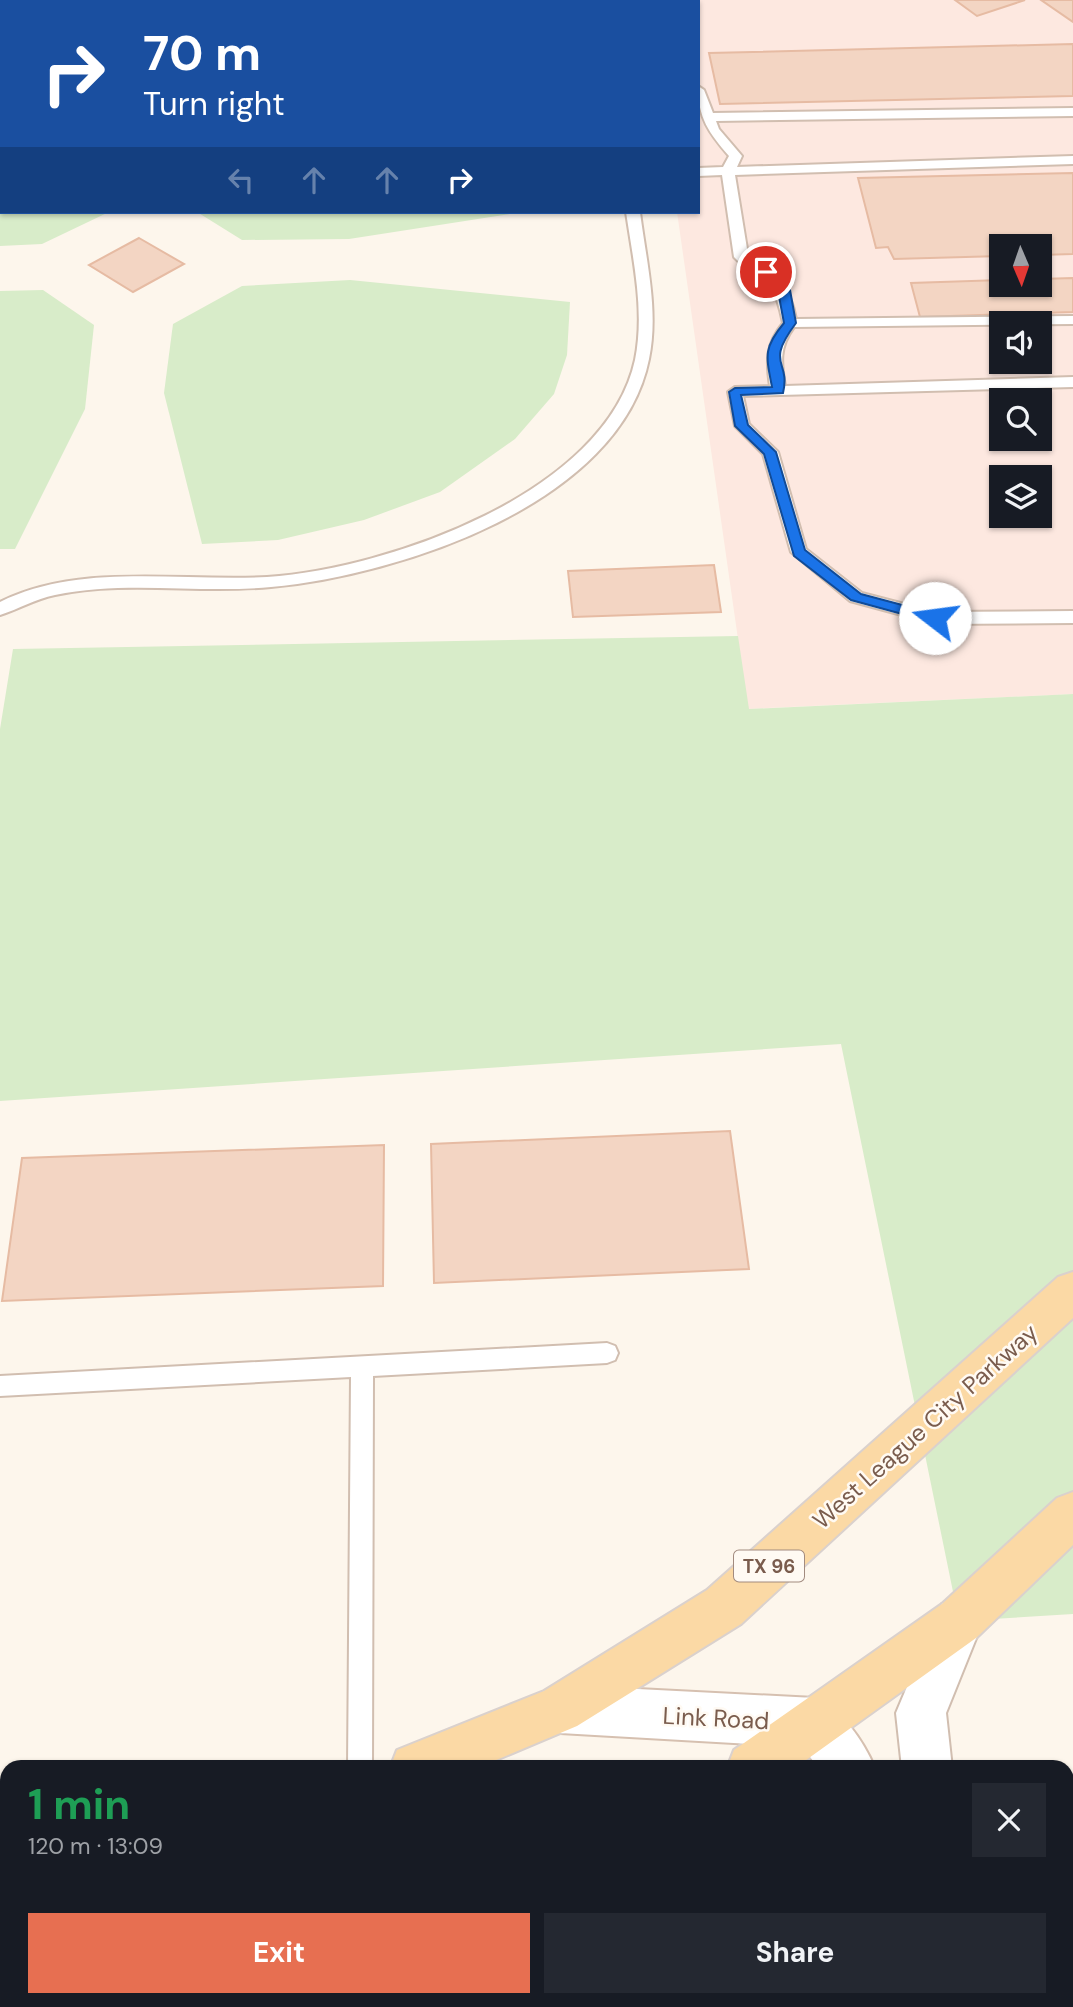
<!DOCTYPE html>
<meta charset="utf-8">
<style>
:root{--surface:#171b24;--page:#242831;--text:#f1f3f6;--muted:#9ea1a6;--accent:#e76f51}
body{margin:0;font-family:"DM Sans",sans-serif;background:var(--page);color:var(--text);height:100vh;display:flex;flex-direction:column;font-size:26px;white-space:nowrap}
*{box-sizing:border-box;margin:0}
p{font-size:23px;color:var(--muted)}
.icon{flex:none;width:38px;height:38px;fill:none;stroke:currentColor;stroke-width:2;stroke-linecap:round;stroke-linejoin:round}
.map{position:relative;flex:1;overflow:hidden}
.sheet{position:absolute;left:0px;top:1760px;width:1074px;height:247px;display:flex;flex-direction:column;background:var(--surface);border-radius:21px 21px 0 0;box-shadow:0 2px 5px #0004}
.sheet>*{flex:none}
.guide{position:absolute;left:0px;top:0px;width:700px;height:214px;box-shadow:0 2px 5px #0004;background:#1a4fa0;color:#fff;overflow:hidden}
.needle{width:46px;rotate:178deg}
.tools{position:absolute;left:989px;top:234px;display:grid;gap:14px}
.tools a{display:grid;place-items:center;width:63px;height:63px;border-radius:0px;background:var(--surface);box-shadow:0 2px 5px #0004;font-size:35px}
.pin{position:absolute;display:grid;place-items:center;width:60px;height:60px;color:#fff;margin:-30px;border:4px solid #fff;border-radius:50%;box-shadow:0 2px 7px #0007}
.me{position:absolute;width:77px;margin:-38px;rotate:285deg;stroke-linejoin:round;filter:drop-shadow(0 0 5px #0008)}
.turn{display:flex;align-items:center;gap:24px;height:147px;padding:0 28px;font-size:32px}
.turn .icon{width:91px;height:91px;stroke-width:2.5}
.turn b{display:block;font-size:49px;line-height:60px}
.lanes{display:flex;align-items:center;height:66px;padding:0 28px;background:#0003;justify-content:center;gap:35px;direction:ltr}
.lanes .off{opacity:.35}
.round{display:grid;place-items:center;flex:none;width:74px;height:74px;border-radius:0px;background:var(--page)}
.summary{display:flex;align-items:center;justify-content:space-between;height:119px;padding:0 28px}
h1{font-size:42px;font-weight:700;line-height:52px;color:#1e9e55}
.cta{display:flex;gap:14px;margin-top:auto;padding:14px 28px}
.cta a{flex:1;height:80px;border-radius:0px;background:var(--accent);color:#fff;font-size:28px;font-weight:700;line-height:80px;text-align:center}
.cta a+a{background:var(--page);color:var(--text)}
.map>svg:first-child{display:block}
.commercial{fill:#fde8e0;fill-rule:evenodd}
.green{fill:#d8ecc9}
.building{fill:#f3d5c3;stroke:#e6bba3;stroke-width:2}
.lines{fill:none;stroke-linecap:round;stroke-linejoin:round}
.lane-casing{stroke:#d1beb0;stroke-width:4}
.street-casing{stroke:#d1beb0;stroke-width:4}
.secondary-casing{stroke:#d6c0b0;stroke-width:4}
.primary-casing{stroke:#dad1cd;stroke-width:4}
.lane{fill:#fff;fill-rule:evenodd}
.street{fill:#fff;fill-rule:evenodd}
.secondary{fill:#fff;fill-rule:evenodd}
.primary{fill:#fbd9a5;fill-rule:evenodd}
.route{fill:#1a73e8;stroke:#114b97;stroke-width:2}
.labels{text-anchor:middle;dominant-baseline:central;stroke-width:5;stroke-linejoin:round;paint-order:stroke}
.shield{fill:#fffaf3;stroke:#a28b7f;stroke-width:2}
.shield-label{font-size:19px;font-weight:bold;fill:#7a5c4d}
.near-street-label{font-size:24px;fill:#7a5c4d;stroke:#fffaf3}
</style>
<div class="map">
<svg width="1073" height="2007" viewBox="0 0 1073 2007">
<rect width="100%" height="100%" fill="#fdf6ec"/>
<path class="commercial" d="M647 0H1073V694L748 709 677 212H698V2ZM1001 247H1040V285H1001ZM1001 324H1040V362H1001ZM1001 401H1040V439H1001ZM1001 478H1040V516H1001Z"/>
<g class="green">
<path d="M0 54 2 212H109L42 244 0 246Z"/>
<path d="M197 212H523L349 239 242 240Z"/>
<path d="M350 280 570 302 567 355 554 394 515 439 440 492 364 520 278 540 202 544 164 393 173 324 242 286Z"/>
<path d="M43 290 94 325 85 409 15 549H0V291Z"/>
<path d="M738 636 749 709 1073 694V1614L959 1621 841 1044 0 1101V729L13 649Z"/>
</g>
<g class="building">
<path d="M955 0H1025L977 16Z"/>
<path d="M1041 0H1073V22Z"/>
<path d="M1073 44V96L720 104 709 53Z"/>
<path d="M1073 173V254L1040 255V247H1001V256L894 259 888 247 876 248 858 178Z"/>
<path d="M139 238 184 264 133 292 89 265Z"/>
<path d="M1073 278V312L920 317 911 283 1001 280V285H1040V279Z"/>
<path d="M714 565 721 612 573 617 568 571Z"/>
<path d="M730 1131 749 1269 434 1283 431 1144Z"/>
<path d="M384 1145 383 1286 2 1301 22 1158Z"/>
</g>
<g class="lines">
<defs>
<g id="lane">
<rect x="597" y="0" width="12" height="2"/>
<rect x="676" y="0" width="12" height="2"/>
<path d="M698 86 704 90 713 113 1073 108V116L716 121 719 129 742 156 737 167 1073 156V164L735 175 748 255C776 272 790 286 796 319L1073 316V324L794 327C779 347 781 363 785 386L1073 377V387L743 396 749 424 778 452 806 549 862 593 935 612 1073 611V623L935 624 850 601 791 552 763 454 735 426 728 392 735 387 770 386C766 360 766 344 783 323 772 270 764 288 734 257L722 175 698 176V168L723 167 729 156C709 133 698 118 698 86Z"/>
<path d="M626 212H640C646 260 659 311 649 359 620 504 399 575 271 587 200 594 126 580 55 595 35 599 19 609 0 615V602C81 562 180 582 267 577 388 569 606 493 635 360 645 311 633 260 626 212Z"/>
<path d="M607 1343 615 1346 618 1353 615 1360 607 1363 373 1376 372 1768H348L351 1377 0 1396V1376Z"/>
</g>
<path id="street" d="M959 1597 976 1604 983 1621 946 1713 952 1768H902L896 1713 942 1604Z"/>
<g id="secondary">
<path d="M560 1685 815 1698C842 1710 863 1740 875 1768H818L803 1747 560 1733 543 1726 536 1709 543 1692Z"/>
<path d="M1068 1974 1073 1976V2007H1043L1040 2000H1068Z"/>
<path d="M808 2000H869L872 2007H811Z"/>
</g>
<g id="primary">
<path d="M1073 1272V1318L741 1624 577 1726 477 1768H390L397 1750 544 1691 707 1590 1058 1277Z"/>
<path d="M1073 1492V1545L976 1638 795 1768H727L734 1750 942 1604 1057 1498Z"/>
<path d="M7 1922V1974L0 1976V1924Z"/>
<path d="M200 2000H267L264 2007H197Z"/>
</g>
</defs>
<use href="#lane" class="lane-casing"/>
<use href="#street" class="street-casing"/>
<use href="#secondary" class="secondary-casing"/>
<use href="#primary" class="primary-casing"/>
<use href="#lane" class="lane"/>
<use href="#street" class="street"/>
<use href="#secondary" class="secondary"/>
<use href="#primary" class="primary"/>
</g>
<path class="route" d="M762 270H770L790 290 796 323C764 366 791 359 783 393L741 395 748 425 776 452 805 550 861 594 940 615V622L935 623 851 600 794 556 764 454 735 426 729 392 735 388 772 387C766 356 763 348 784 323L778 291 762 274Z"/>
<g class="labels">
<rect class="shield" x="734" y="1550.5" width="70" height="31" rx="5"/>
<g class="shield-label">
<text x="769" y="1566">TX 96</text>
</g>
<g class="near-street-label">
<text transform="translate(925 1426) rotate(-42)">West League City Parkway</text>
<text transform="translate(716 1718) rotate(3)">Link Road</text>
</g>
</g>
</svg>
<div class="tools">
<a><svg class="needle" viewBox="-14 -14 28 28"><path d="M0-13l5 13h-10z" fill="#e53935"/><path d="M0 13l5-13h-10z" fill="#9ea1a6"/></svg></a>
<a><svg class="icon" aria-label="sound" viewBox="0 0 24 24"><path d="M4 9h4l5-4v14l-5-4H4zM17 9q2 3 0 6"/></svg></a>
<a><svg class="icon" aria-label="search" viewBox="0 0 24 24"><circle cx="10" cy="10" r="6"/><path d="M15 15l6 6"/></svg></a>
<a><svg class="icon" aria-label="layers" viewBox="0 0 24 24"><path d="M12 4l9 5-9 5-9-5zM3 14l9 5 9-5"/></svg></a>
</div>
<div class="pin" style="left:766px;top:272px;background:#d93025"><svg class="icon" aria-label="arrive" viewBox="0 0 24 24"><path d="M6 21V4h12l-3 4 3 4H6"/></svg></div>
<svg class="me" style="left:935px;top:618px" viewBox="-20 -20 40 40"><circle r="19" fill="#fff"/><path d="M0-13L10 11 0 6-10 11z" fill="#1a73e8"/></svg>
<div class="guide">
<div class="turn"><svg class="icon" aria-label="right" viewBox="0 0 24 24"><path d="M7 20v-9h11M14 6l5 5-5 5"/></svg><div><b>70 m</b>Turn right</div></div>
<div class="lanes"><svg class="icon off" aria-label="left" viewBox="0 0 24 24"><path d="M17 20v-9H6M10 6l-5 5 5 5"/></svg><svg class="icon off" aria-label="ahead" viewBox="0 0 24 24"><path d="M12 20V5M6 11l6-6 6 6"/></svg><svg class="icon off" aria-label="ahead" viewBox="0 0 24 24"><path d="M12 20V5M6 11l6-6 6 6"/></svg><svg class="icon" aria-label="right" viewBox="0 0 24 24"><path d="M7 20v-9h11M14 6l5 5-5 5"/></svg></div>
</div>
<section class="sheet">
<div class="summary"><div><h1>1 min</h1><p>120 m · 13:09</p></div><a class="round"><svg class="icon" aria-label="close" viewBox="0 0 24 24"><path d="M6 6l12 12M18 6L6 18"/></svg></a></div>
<div class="cta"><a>Exit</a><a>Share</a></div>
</section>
</div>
